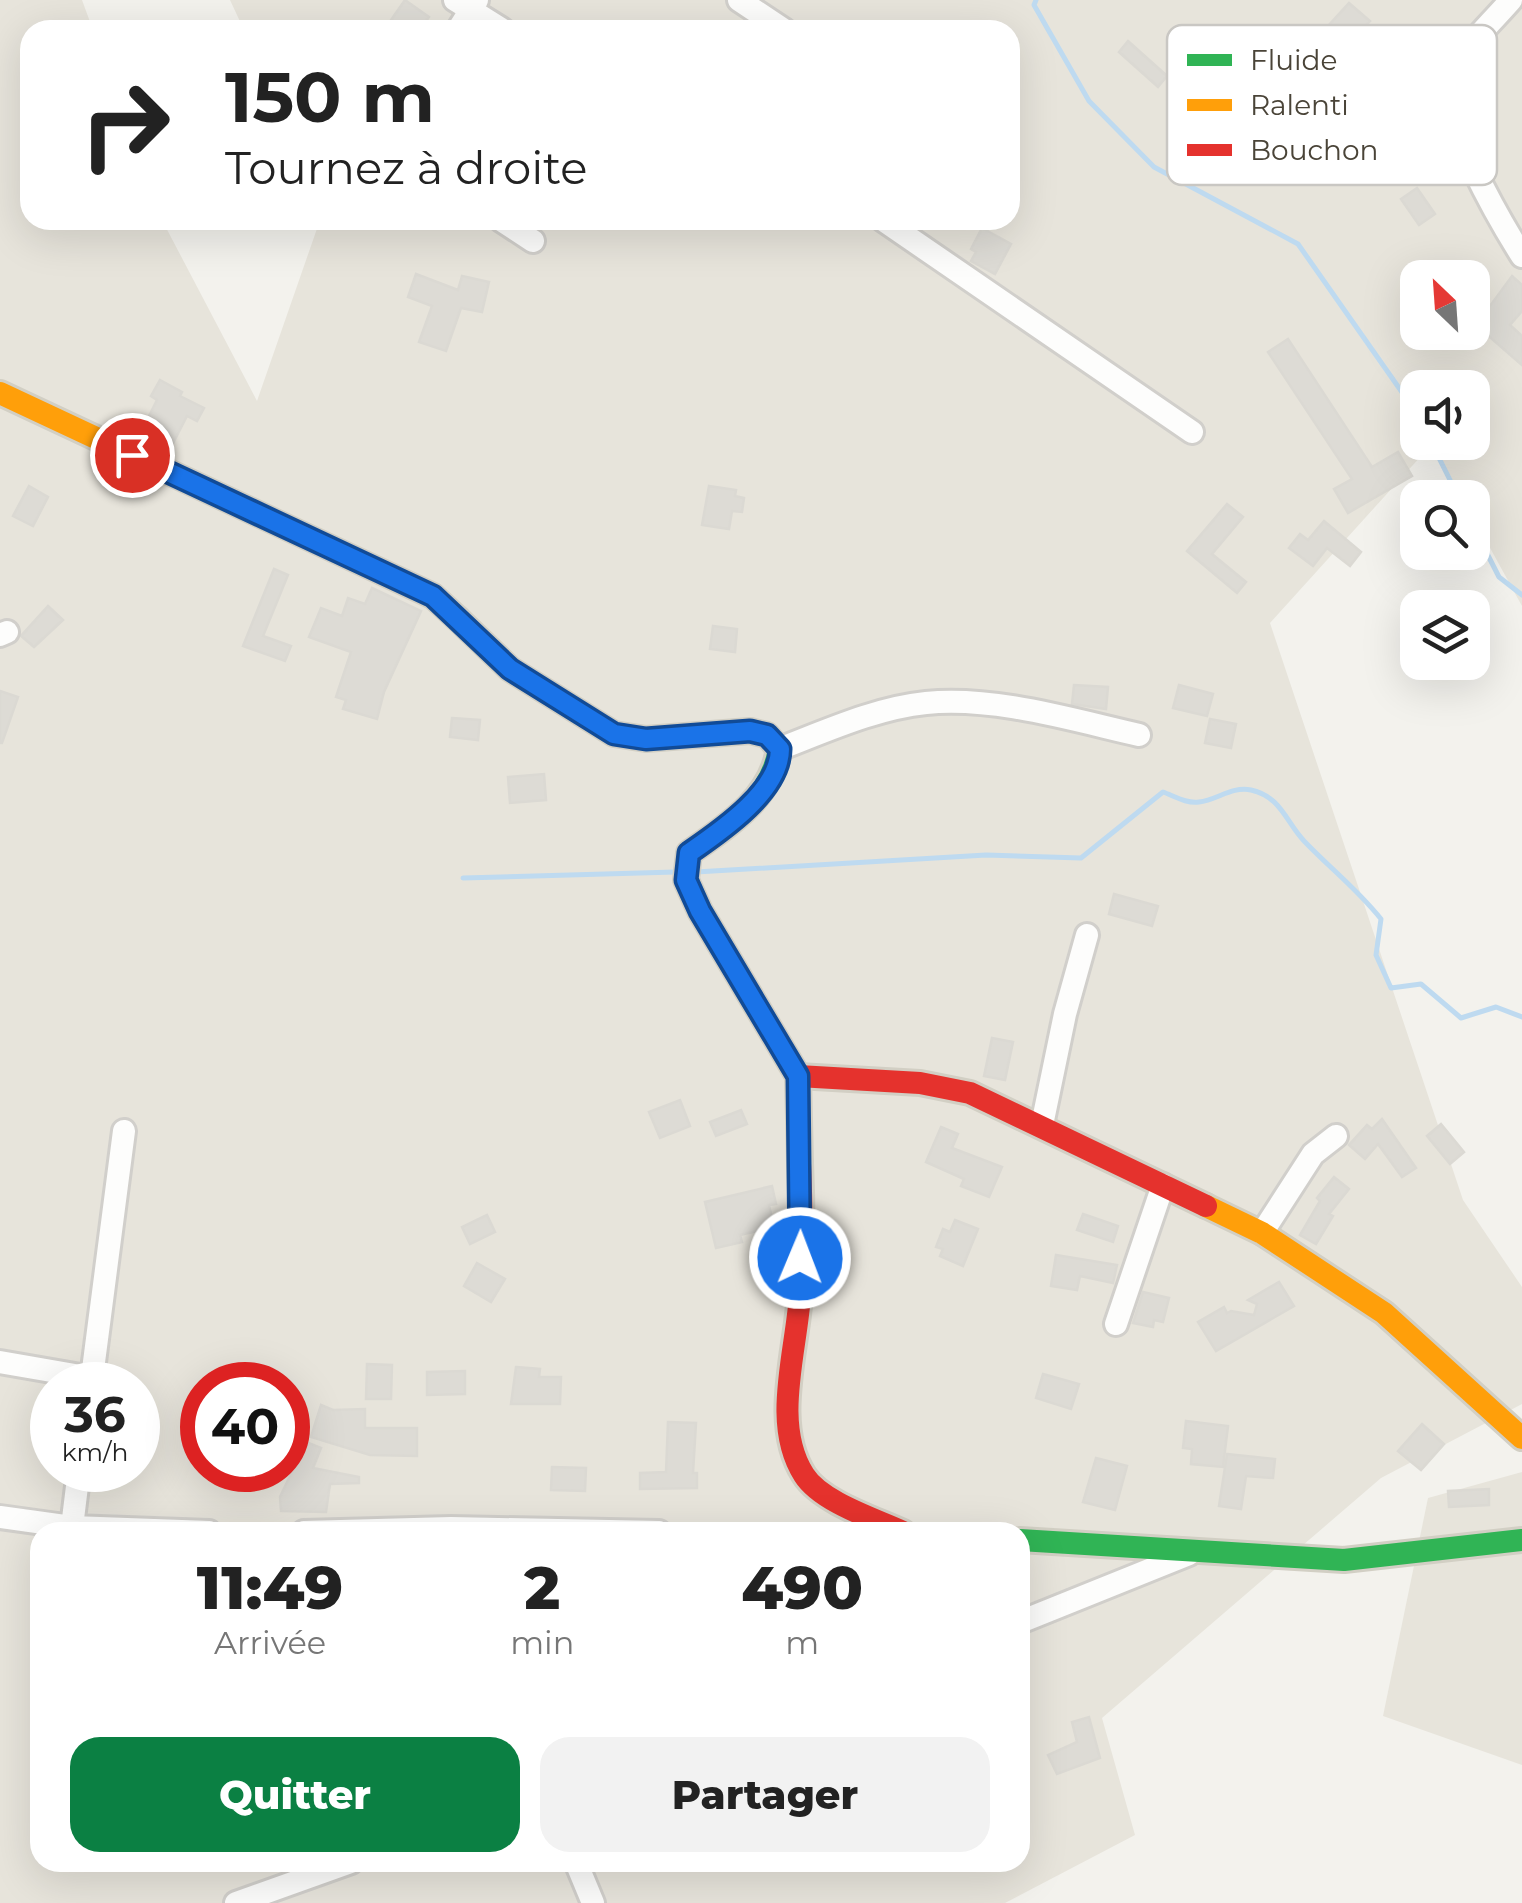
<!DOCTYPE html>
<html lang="fr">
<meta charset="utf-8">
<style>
:root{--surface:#fff;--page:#f2f2f2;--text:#222;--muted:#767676;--accent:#0b8043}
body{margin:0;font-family:Montserrat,sans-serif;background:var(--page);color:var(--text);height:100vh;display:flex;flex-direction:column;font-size:38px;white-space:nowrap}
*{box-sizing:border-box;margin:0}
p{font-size:32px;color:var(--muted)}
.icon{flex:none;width:55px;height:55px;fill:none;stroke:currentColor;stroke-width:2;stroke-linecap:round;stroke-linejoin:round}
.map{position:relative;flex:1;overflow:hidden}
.side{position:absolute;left:30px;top:1522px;width:1000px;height:350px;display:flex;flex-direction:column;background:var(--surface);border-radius:30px;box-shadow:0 10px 40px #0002}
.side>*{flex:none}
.banner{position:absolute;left:20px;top:20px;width:1000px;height:210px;border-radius:30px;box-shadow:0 10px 40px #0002;background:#fff;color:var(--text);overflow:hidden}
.needle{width:65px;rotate:335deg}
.controls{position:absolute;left:1400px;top:260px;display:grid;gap:20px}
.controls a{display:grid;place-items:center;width:90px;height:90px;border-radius:20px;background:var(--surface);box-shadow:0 10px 40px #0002;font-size:50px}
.speed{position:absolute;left:30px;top:1362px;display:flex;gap:20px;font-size:50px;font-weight:700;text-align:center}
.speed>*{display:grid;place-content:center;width:130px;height:130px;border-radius:50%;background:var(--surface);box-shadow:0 10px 40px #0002;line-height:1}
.speed small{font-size:25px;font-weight:400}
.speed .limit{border:15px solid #d22;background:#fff;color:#111}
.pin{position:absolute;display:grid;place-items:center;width:85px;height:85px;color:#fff;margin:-42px;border:5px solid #fff;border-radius:50%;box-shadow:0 2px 10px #0007}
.me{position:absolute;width:110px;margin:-55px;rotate:1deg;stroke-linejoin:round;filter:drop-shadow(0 0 8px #0008)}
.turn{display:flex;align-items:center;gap:35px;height:210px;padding:0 40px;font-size:45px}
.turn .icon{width:130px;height:130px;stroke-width:2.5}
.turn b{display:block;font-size:70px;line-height:85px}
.eta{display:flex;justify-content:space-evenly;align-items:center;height:170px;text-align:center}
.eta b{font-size:60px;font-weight:800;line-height:70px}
.cta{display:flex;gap:20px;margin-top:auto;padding:20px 40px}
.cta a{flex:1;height:115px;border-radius:30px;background:var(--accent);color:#fff;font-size:40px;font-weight:800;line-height:115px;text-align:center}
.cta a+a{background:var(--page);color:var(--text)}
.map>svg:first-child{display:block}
.residential{fill:#e7e4db;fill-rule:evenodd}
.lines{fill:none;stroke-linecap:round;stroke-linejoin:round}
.stream{stroke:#bedaf0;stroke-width:5}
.building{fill:#dddbd5;stroke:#dbd9d3;stroke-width:2.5}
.street-casing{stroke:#d1cfcb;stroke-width:28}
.fast-casing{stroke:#d2cfc4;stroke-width:28}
.slow-casing{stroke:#d2cfc4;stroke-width:28}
.jam-casing{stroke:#d2cfc4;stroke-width:28}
.street{stroke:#fdfdfc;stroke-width:22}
.fast{stroke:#30b455;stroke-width:22}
.slow{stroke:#ff9f0a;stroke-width:22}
.jam{stroke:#e5322d;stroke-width:22}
.route-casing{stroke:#114b97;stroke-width:25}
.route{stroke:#1a73e8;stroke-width:18}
.key{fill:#fff;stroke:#c9c7c3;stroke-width:2.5}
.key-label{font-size:28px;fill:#4a4438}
</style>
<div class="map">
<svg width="1522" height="1903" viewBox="0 0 1522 1903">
<rect width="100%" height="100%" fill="#f3f2ed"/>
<g class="residential">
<path d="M0 0H82L93 30H30V220H162L257 401 320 220H1010V30H244L230 0H1522V606L1473 517 1472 498 1462 497 1432 444 1270 623 1463 1200 1522 1287V1404L1381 1478 1102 1718 1135 1835 1005 1903H0ZM1418 278H1472V332H1418ZM1418 388H1472V442H1418ZM52 1385H138V1470H52ZM202 1385H288V1470H202ZM40 1532H1020V1862H40Z"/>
<path d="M1522 1472V1765L1383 1716 1428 1498Z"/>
</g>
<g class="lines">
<g class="stream">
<path d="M1036 0 1034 5 1089 101 1154 167 1298 244 1418 415"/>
<path d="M1431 442 1459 498"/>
<path d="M1472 524 1499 577 1522 595"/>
<path d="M696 872 986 855 1081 858 1163 792C1174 796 1187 804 1199 802 1217 800 1232 786 1251 790 1282 797 1286 823 1305 842 1331 869 1357 889 1381 919L1376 955 1391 988 1421 984 1461 1018 1496 1007 1522 1017"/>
<path d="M463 878 675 872"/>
</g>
</g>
<g class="building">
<path d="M405 0 429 17 419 30H384Z"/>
<path d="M1349 3 1370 21 1349 43 1329 25Z"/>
<path d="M1128 41 1167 76 1158 87 1119 52Z"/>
<path d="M1417 188 1435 214 1419 225 1401 199Z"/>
<path d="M982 228 1011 244 995 274 971 261 976 252 971 249Z"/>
<path d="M416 274 458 290 462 276 489 282 482 312 461 308 446 351 419 342 432 306 408 297Z"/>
<path d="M1512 276 1522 285V311L1510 325 1522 336V365L1476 325Z"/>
<path d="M1288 339 1372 467 1398 452 1412 476 1348 513 1334 489 1352 479 1268 352Z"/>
<path d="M160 380 182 392 180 396 204 408 197 421 187 416 171 447 141 432 157 400 151 396Z"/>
<path d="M29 486 48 497 33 526 13 516Z"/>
<path d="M709 486 736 490 735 496 744 498 742 512 732 511 729 529 702 525Z"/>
<path d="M1227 504 1243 517 1212 554 1246 582 1237 593 1187 551Z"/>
<path d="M1324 521 1361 552 1350 566 1327 548 1313 566 1289 548 1300 534 1308 540Z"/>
<path d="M274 569 288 575 263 636 291 646 285 661 243 646Z"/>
<path d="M372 588 421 611 384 692 377 719 343 709 346 700 336 697 351 652 309 637 321 608 342 616 348 598 365 604Z"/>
<path d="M48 606 63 620 34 647 21 636Z"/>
<path d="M713 626 737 629 735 652 710 649Z"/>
<path d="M1074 685 1108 687 1106 709 1072 704Z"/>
<path d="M1179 685 1213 694 1207 716 1173 708Z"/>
<path d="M0 691 18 697 2 743H0Z"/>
<path d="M452 718 480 720 478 740 450 737Z"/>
<path d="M1210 719 1236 724 1231 748 1205 743Z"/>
<path d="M544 774 546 800 510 803 508 777Z"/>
<path d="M1114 894 1158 906 1152 926 1109 914Z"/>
<path d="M992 1038 1013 1042 1005 1080 984 1076Z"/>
<path d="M680 1100 690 1126 660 1138 649 1112Z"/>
<path d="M741 1110 747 1124 716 1136 710 1122Z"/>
<path d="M1382 1119 1416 1168 1402 1177 1378 1144 1365 1159 1349 1145 1367 1125 1372 1129Z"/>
<path d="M1441 1124 1464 1152 1450 1164 1427 1136Z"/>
<path d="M941 1127 958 1134 952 1148 1002 1167 989 1197 961 1186 964 1179 926 1162Z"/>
<path d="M1334 1177 1349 1189 1329 1214 1333 1216 1316 1244 1300 1235 1320 1201 1317 1198Z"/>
<path d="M772 1186 776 1204 769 1205 774 1227 740 1235 742 1242 716 1248 705 1202Z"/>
<path d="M1083 1214 1118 1226 1113 1242 1077 1230Z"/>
<path d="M487 1215 495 1232 470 1244 462 1227Z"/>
<path d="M955 1220 978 1229 963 1266 940 1256 943 1249 936 1247 943 1229 950 1232Z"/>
<path d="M1056 1255 1117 1265 1113 1283 1080 1276 1077 1290 1051 1286Z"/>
<path d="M477 1263 505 1279 491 1302 464 1286Z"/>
<path d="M1279 1282 1294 1306 1216 1351 1198 1322 1224 1307 1227 1313 1231 1311 1254 1315 1257 1304 1248 1300Z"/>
<path d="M1143 1292 1169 1298 1163 1322 1154 1320 1153 1327 1133 1323Z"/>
<path d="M367 1364 392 1365 391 1399H366Z"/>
<path d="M516 1367 540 1369 539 1377H561L560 1404H511Z"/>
<path d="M465 1371V1394L427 1395V1372Z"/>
<path d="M1043 1374 1079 1384 1071 1409 1036 1398Z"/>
<path d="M321 1405 333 1410 365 1409V1428H417V1456L370 1455 311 1437Z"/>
<path d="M1186 1421 1228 1426 1223 1467 1191 1464 1192 1449 1183 1448Z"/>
<path d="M668 1422 696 1423 693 1473H697V1488L640 1489V1473L666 1472Z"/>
<path d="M1422 1424 1444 1444 1421 1470 1398 1451Z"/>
<path d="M306 1442 321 1448 313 1468 359 1477V1483L330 1484 326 1512 281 1511 280 1497Z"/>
<path d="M1227 1454 1275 1459 1273 1478 1246 1476 1241 1509 1219 1506Z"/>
<path d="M1096 1458 1127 1466 1115 1510 1083 1502Z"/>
<path d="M552 1467 586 1468 585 1491 551 1490Z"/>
<path d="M1489 1489V1505L1449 1507 1448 1491Z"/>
<path d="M1089 1717 1100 1758 1057 1774 1048 1755 1077 1742 1072 1722Z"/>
</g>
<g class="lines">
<defs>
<g id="street">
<path d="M455 0 503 30"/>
<path d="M739 0 784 30"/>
<path d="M1511 0C1495 19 1455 56 1449 79 1440 118 1500 221 1522 256"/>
<path d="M458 30 477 0"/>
<path d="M501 220 533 241"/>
<path d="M883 220 1192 432"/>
<path d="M0 635 7 632"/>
<path d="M779 749C826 731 876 708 926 703 994 696 1073 720 1139 735"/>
<path d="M1042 1125 1065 1014 1087 935"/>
<path d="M1262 1233 1313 1154 1336 1136"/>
<path d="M1116 1324 1163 1185"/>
<path d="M0 1362 92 1378"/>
<path d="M91 1385 124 1131"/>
<path d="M0 1517 72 1527 209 1532"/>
<path d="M72 1527 79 1470"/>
<path d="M304 1532 451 1528 659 1532"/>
<path d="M1020 1622 1189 1554"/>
<path d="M576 1862 593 1903"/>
<path d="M236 1903 351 1862"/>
</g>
<g id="fast">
<path d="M457 618 510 669 614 734 646 739 750 731 767 735 779 749C771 799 727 826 689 853L686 880 700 911 798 1076 800 1163"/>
<path d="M1020 1540 1344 1560 1522 1540"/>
</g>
<g id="slow">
<path d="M0 393 433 596 457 618"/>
<path d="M1206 1206 1262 1233 1384 1313 1522 1438"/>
</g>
<g id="jam">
<path d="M798 1076 920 1083 970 1093 1206 1206"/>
<path d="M800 1163C802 1206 802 1250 800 1294 797 1350 771 1424 804 1475 821 1502 875 1519 903 1532"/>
</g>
</defs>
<use href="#street" class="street-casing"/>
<use href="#fast" class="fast-casing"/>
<use href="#slow" class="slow-casing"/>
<use href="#jam" class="jam-casing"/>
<use href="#street" class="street"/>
<use href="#fast" class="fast"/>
<use href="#slow" class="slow"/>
<use href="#jam" class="jam"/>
</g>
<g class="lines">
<defs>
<path id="route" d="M132 455 433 596 510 669 614 734 646 739 750 731 767 735 780 749C780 791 721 831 689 853L686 880 700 911 798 1076 800 1258"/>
</defs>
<use href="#route" class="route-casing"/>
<use href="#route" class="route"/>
</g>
<rect x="1167" y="25" width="330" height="160" rx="15" class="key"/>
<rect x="1187" y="54" width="45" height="12" fill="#30b455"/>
<rect x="1187" y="99" width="45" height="12" fill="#ff9f0a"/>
<rect x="1187" y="144" width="45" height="12" fill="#e5322d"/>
<g class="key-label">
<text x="1250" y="70">Fluide</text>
<text x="1250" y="115">Ralenti</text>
<text x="1250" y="160">Bouchon</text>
</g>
</svg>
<div class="controls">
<a><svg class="needle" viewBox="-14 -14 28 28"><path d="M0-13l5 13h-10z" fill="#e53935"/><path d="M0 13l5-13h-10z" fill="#767676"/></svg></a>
<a><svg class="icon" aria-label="sound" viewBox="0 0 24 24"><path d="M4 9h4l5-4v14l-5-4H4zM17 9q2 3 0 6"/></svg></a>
<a><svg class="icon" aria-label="search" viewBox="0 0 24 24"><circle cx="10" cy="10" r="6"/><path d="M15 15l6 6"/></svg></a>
<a><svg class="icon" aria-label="layers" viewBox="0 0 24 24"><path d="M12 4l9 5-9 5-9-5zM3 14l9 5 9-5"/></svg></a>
</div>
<div class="speed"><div>36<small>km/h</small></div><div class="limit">40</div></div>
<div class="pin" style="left:132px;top:455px;background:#d93025"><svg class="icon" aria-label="arrive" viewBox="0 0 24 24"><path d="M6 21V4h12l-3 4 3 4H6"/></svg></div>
<svg class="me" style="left:800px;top:1258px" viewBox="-20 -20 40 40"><circle r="17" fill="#1a73e8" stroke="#fff" stroke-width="3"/><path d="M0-11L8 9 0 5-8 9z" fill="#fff"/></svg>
<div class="banner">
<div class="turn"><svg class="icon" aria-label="right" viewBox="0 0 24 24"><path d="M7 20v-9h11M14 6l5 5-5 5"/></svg><div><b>150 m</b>Tournez à droite</div></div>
</div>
<section class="side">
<div class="eta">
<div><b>11:49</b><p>Arrivée</p></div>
<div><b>2</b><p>min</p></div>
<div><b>490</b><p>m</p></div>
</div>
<div class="cta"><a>Quitter</a><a>Partager</a></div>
</section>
</div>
